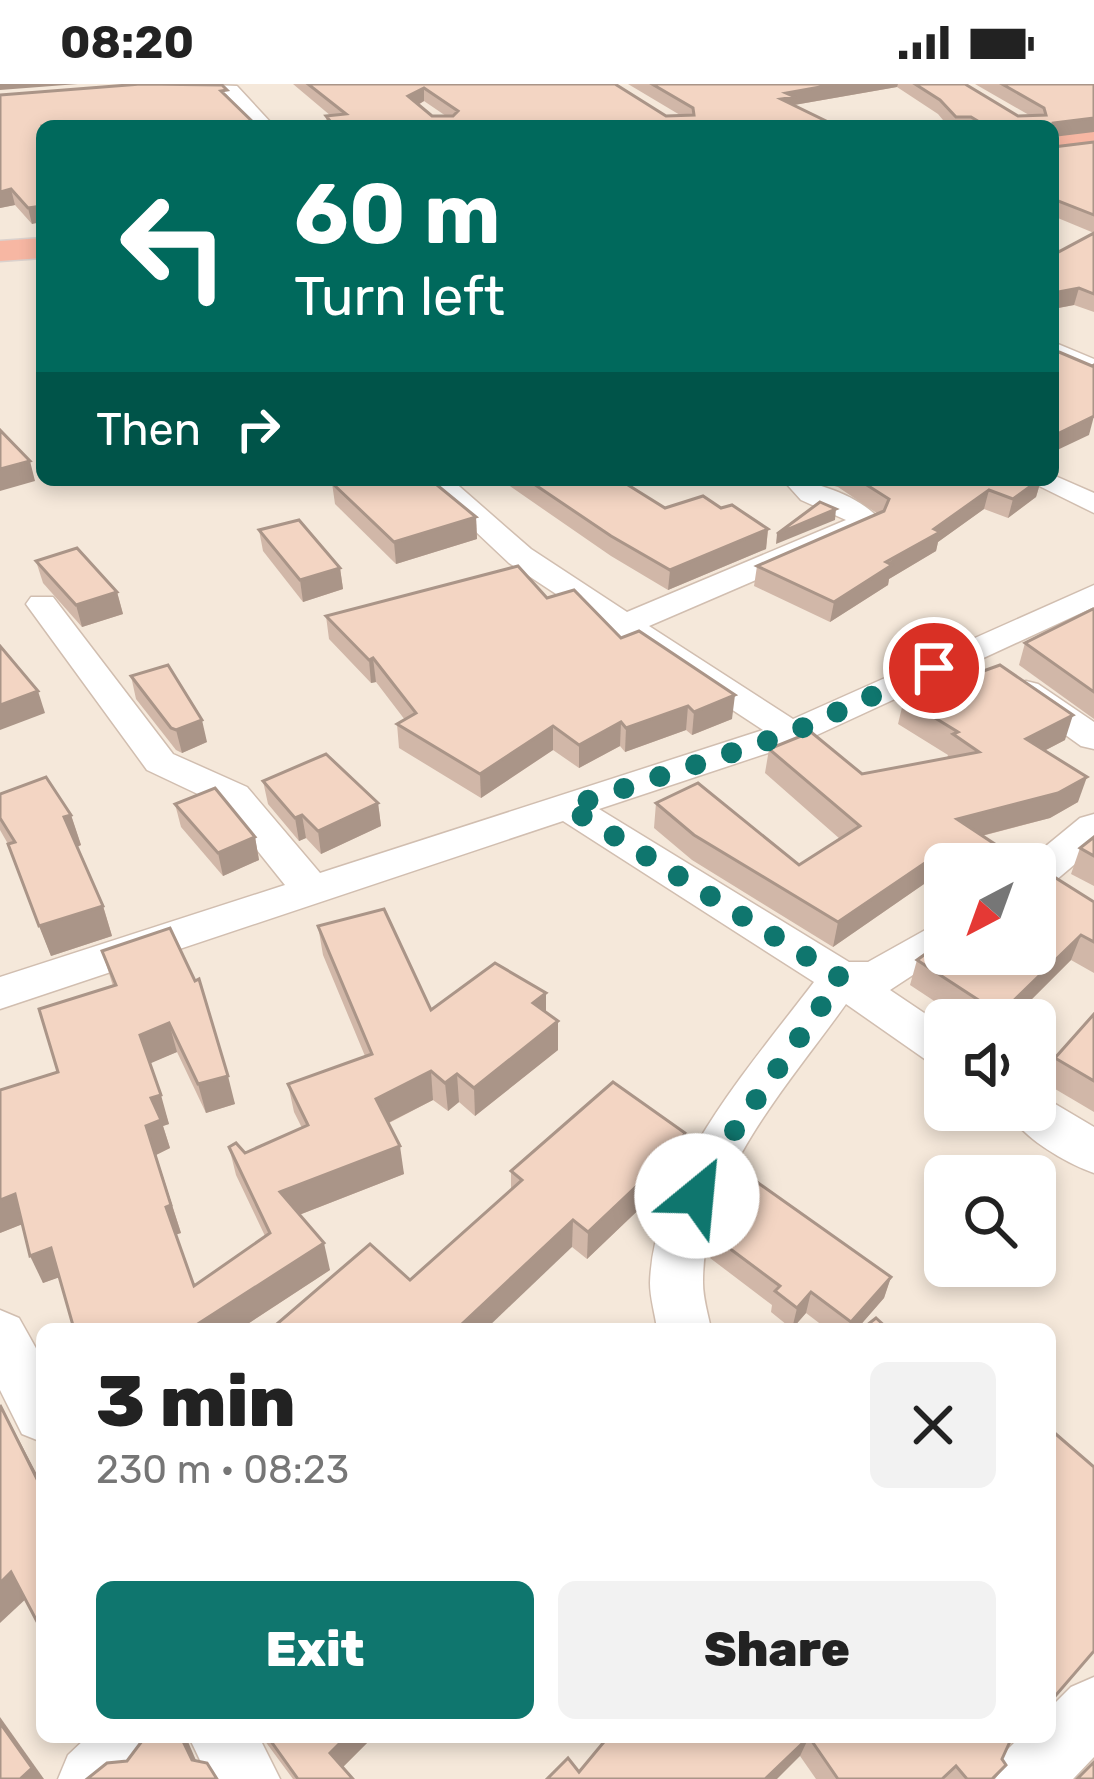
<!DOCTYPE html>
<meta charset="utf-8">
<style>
:root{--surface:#fff;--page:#f2f2f2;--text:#222;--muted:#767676;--accent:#0f766e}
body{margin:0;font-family:Rubik,sans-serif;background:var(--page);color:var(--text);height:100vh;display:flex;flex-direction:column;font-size:45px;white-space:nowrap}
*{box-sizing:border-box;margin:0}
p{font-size:39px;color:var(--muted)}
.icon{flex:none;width:66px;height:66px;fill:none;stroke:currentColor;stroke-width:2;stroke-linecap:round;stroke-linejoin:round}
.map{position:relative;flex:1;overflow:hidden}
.drawer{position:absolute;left:36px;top:1239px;width:1020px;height:420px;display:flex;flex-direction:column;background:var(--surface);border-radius:18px;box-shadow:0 6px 18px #0003}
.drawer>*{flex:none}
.guide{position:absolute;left:36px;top:36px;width:1023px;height:366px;border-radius:18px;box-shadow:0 6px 18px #0003;background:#00695c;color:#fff;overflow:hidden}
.needle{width:78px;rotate:221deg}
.controls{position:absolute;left:924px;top:759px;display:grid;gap:24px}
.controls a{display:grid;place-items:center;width:132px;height:132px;border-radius:18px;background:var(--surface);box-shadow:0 6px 18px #0003;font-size:60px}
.pin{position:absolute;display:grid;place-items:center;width:102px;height:102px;color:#fff;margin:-51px;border:6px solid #fff;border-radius:50%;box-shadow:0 3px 12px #0007}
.me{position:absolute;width:132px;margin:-66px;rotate:28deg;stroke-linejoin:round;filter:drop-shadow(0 0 9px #0008)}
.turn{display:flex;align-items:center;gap:42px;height:252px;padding:0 60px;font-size:54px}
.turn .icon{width:156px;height:156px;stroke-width:2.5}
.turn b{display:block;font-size:84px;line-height:102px}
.then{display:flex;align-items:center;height:114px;padding:0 60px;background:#0003;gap:24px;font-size:45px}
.round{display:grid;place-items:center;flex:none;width:126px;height:126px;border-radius:18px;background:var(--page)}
.headline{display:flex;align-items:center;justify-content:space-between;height:204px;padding:0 60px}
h1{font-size:72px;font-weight:800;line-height:90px}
.action{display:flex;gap:24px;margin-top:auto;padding:24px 60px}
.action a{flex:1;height:138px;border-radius:18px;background:var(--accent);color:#fff;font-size:48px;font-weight:800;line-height:138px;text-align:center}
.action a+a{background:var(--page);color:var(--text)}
.status{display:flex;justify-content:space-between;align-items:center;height:84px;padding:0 60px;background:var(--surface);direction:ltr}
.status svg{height:33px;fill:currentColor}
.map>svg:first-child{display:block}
.residential{fill:#f5e8da;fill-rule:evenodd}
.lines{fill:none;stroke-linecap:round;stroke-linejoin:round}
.street-casing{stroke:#d1beb0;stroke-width:3}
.highway-casing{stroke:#dad1cd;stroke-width:3}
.street{fill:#fff;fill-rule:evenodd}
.highway{fill:#f7b7a3;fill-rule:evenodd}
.wall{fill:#d1b7a8;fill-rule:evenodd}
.shaded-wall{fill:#aa9588}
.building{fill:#f3d5c3;stroke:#aa9588;stroke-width:3;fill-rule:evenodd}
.route{stroke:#0f766e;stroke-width:21;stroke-dasharray:0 37.8}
</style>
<div class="status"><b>08:20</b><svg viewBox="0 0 49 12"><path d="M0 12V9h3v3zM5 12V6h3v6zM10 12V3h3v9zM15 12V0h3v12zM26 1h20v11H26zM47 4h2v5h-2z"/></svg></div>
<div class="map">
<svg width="1094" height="1695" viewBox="0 0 1094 1695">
<rect width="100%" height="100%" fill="#fdf6ec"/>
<path class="residential" d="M0 0H1094V1695H0ZM42 42H1053V396H42ZM945 780H1035V870H945ZM945 936H1035V1026H945ZM945 1092H1035V1182H945ZM42 1245H1050V1653H42Z"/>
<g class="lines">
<defs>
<g id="street">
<path d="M188 0 237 2 274 42H255L226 10Z"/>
<path d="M1053 258 1094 275V293L1053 274Z"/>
<path d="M1053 391 1094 409V429L1027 396H1053Z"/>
<path d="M421 396H452L531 465 627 528 846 436 801 416 783 396C814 396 861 412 882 438L877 444 649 542 793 635 1094 501V523L804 657 599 725 849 878H868L945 835V870L890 906 945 943V983L929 978 846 920C789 1000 702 1094 703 1199 703 1214 708 1230 711 1245H657C655 1230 650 1214 650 1199 653 1090 752 980 814 898L563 737 0 925V893L285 801 221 721 147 686 26 520 31 513H53L173 670 247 703 320 789 763 646 509 479Z"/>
<path d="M1026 597 1038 600 1094 638V665L1081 662 1014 614 1009 607 1014 600Z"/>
<path d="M1094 730V764L1049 802 1035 806V780H1024L1080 734Z"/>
<path d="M1035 1008 1094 1043V1089C1065 1079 1021 1053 1007 1026H1035Z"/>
<path d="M0 1226 19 1234 42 1275V1358L22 1350 0 1306Z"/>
<path d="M1094 1593V1673L1073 1695H992L1002 1671 1020 1653H1050V1624L1071 1603Z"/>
<path d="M87 1653H167L157 1676 139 1695H58L68 1671Z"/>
<path d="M189 1653H259L280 1695H209Z"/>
</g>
<g id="highway">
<path d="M1094 44V62L1053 67V49Z"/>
<path d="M42 154V174L0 177V157Z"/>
</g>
</defs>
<use href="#street" class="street-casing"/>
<use href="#highway" class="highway-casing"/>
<use href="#street" class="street"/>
<use href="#highway" class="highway"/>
</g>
<g class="wall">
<path d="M141 0 32 140 15 121 0 124V11Z"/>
<path d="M293 0H615L666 32 680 31 628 0H965L1018 32 1029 31 975 0H1094L1053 53V63L1094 58V149L1053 132V42H948L938 30 897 3 794 21 830 39V42H327L326 32H331ZM424 17 446 32H432L418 21Z"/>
<path d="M1094 149V228L1074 221 1053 225V171Z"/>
<path d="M501 396H620L665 424H721L768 445 766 465 668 506 611 472Z"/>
<path d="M812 396H1041L1036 413 1008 434 984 425 938 458 936 467 889 495 888 501 830 538 754 502 757 482 878 430 838 403Z"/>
<path d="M332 399 476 433 477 455 396 480 335 420Z"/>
<path d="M259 446 340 484 343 505 303 518 263 467Z"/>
<path d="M36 477 117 508 123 530 82 543 43 499Z"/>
<path d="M547 514 621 554 732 635 692 651 686 646 625 668 620 662 579 684 553 666 481 714 399 664 397 640 405 636 376 598 371 599 329 555 326 532Z"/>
<path d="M1094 526V635L1019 581 1025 559Z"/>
<path d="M131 592 207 658 182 669 176 666 136 615Z"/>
<path d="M904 615 1065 656 1044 667 1078 718 1050 734 982 752 1025 780H945V796L937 791 833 863 692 776 654 744 656 719 799 781 840 755 765 689 769 665 862 690 947 674 948 671 898 640Z"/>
<path d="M263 697 378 719 381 742 321 770 306 754 299 757 268 720Z"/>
<path d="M0 710 71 731 81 761 77 763 103 822 112 852 51 872 8 760 0 746Z"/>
<path d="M175 720 255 753 259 776 223 792 181 743Z"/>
<path d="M1094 753V802L1071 790 1080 764Z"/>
<path d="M1047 795 1094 818V889L1071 876 1011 936H963L910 901 917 876 945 870H1035Z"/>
<path d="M318 842 431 926 546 909V928L558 937V966L475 1032 459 1018 448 1027 433 1016 389 1039 404 1090 299 1131 330 1186 240 1245H74L59 1193 43 1199 22 1140 0 1149 58 988 113 902 102 867 170 844 235 1020 206 1029 177 968 149 979 169 1040 163 1042 170 1064 156 1071 181 1149 175 1150 194 1202 265 1152 236 1091 229 1063 245 1069 302 1044 294 1028 288 1000 365 972 323 871Z"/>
<path d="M1094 930V1028L1045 999 1055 974Z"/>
<path d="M682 1077 676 1090 587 1175 572 1163 410 1196 511 1106V1087Z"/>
<path d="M713 1152 891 1193 884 1214 857 1245H827L806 1229 792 1245 771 1228 772 1221 710 1174Z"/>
<path d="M262 1653H373L343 1683 353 1695H293Z"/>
<path d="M608 1653 1011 1656 1002 1675 1006 1681 995 1695H816L800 1672 579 1688Z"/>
</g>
<g class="shaded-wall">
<path d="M0 0H78L0 6Z"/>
<path d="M837 0H898L897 3 794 21 781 15 786 9Z"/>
<path d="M424 4V17L409 26 408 12Z"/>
<path d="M1094 34V48L1053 53V39Z"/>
<path d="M11 105 15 121 0 124V108Z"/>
<path d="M42 122V138L32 140 28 124Z"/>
<path d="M1079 204 1074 221 1053 225V209Z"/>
<path d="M1094 332 1089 351 1053 368V352Z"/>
<path d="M30 377 35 397 0 407V385Z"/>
<path d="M1039 396H1041L1036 413 1008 434 1013 415Z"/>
<path d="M989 406 984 425 938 458 936 467 889 495 888 501 830 538 834 518Z"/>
<path d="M836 425 835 436 776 460 777 450Z"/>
<path d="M476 433 477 455 396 480 394 458Z"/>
<path d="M768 445 766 465 668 506 670 486Z"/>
<path d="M340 484 343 505 303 518 300 496Z"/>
<path d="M117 508 123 530 82 543 76 521Z"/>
<path d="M373 574 376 598 371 599 369 576Z"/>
<path d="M38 607 45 629 0 646V621Z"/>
<path d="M735 611 732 635 692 651 694 628Z"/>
<path d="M688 622 686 646 625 668 626 644Z"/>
<path d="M1073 631 1065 656 1019 680 1026 655Z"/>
<path d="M202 636 207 658 182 669 176 646Z"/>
<path d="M621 638 620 662 579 684V661Z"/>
<path d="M553 642V666L481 714 480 690Z"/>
<path d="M1087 693 1078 718 1050 734 950 760 957 735Z"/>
<path d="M378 719 381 742 321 770 318 747Z"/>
<path d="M71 731 81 761 74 764 64 733Z"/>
<path d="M302 731 306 754 299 757 295 734Z"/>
<path d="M255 753 259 776 223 792 218 769Z"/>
<path d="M944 766 937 791 833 863 838 838Z"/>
<path d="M103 822 112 852 51 872 39 842Z"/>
<path d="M1081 851 1071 876 1011 936H998L1000 930Z"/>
<path d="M546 909V938L533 919Z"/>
<path d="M558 937V966L475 1032 474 1004Z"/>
<path d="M169 939 177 968 149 980 140 951Z"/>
<path d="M431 987 433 1016 380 1043 376 1015Z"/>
<path d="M457 990 459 1018 448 1027 445 999Z"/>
<path d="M228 992 235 1020 206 1029 198 1000Z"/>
<path d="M161 1011 169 1040 163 1042 170 1064 156 1071 181 1149 175 1151 166 1123 146 1042 151 1014Z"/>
<path d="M685 1049 682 1077 676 1090 587 1175 588 1148Z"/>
<path d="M400 1062 404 1090 286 1136 280 1108Z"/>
<path d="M15 1110 28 1138 0 1149V1116Z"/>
<path d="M573 1136 572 1163 486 1245H462V1240Z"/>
<path d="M324 1159 330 1186 240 1245H190Z"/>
<path d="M51 1164 63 1192 43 1199 30 1172Z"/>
<path d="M891 1193 884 1214 857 1245H849L851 1238Z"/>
<path d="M811 1208 806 1229 792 1245 797 1224Z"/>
<path d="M0 1320 42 1400V1405Z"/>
<path d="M11 1488 29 1512 0 1539V1499Z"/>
<path d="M0 1633 44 1695H20L0 1639Z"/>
<path d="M181 1653H186L204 1695 192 1676Z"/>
<path d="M346 1653H373L337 1689 330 1669Z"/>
<path d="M809 1653 800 1672 777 1695H765Z"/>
</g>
<g class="building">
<path d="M141 0 222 1 227 6 221 7 257 42H42V122L28 124 11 105 0 108V11Z"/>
<path d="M308 0H615L666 32 694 31 693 24 652 0H837L786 9 795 13 781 15 830 39 808 42H578L571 39 556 42H334L326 32 346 30ZM424 4 458 27 453 32H432L408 12Z"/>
<path d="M915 0H965L1018 32 1046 31 1044 24 1002 0H1094V34L1053 39V63L1094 58V131L1053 115V42H986L971 33H956L940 16Z"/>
<path d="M1094 149V210L1079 204 1053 209V171Z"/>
<path d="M1059 268 1092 282 1094 281V332L1053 352V270Z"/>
<path d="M0 346 30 377 0 385Z"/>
<path d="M341 396H431L476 433 394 458 332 399Z"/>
<path d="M528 396H620L665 424 703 412 721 424 732 421 768 445 670 486 611 452Z"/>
<path d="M859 396H1039L1013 415 989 406 934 445 940 448 886 478 892 481 834 518 757 482 884 427 889 415Z"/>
<path d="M820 418 836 425 777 450Z"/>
<path d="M299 436 340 484 300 496 259 446Z"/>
<path d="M77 464 117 508 76 521 36 477Z"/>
<path d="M518 482 547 514 574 506 621 554 639 547 735 611 694 628 688 622 626 644 621 638 579 661 553 642 480 690 397 640 416 629 373 574 369 576 326 532Z"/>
<path d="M1093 525 1094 526V608L1025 559Z"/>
<path d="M0 562 38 607 0 621Z"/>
<path d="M168 581 202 636 176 646 171 644 131 592Z"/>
<path d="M1000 581 1073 631 1026 655 1087 693 1058 709 957 735 1025 780H965L944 766 838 838 694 751 656 719 698 699 799 781 860 742 769 665 811 648 862 690 979 668 953 650 958 648 904 615 933 599 939 603Z"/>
<path d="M326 670 378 719 318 747 302 731 295 734 263 697Z"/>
<path d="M46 693 71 731 64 733 103 822 39 842 8 760 15 758 0 734V710Z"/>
<path d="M215 704 255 753 218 769 175 720Z"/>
<path d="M1094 753V772L1080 764Z"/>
<path d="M1035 787 1047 795 1051 791 1094 818V858L1081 851 1000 930 917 876 945 856V870H1035Z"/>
<path d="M384 825 431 926 495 879 546 909 533 919 558 937 474 1004 457 990 445 999 431 987 376 1015 400 1062 280 1108 324 1159 190 1245H74L51 1164 30 1172 15 1110 0 1116V1006L58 988 39 925 116 901 102 867 170 844 195 897 199 895 228 992 198 1000 169 939 140 951 161 1011 151 1014 161 1036 146 1042 171 1121 166 1123 194 1202 270 1149 229 1063 236 1059 245 1069 308 1041 288 1000 372 970 318 842Z"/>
<path d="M1094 930V997L1055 974Z"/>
<path d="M613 998 685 1049 679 1062 588 1148 573 1136 462 1240 467 1245H271L370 1160 410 1196 522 1096 511 1087Z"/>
<path d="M747 1091 891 1193 851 1238 811 1208 797 1224 775 1207 780 1202 713 1152 720 1117Z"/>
<path d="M876 1234 888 1245H862Z"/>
<path d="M0 1321 42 1405V1547L11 1488 0 1499Z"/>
<path d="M1050 1345 1094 1383V1567L1050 1618Z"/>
<path d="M0 1639 32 1684 20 1695H0Z"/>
<path d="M145 1653H181L192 1676 207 1679 217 1695H87L107 1679 127 1677Z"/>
<path d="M268 1653H346L330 1669 353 1695H298Z"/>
<path d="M608 1653H1012L1002 1675 1006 1681 992 1695H967L956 1682 942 1695H838L809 1653 765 1695H547L568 1674 579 1688Z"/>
<path d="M1094 1678V1695H1077Z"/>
</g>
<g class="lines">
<path class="route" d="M697 1112 723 1063 841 894 568 723 791 649 934 584"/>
</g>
</svg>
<div class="controls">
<a><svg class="needle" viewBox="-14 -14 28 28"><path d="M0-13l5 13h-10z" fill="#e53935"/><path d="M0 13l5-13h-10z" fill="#767676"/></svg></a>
<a><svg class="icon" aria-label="sound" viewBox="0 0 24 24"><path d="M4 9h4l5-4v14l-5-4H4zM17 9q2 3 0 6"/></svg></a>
<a><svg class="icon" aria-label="search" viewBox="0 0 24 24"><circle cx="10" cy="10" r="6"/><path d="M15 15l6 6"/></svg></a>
</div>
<div class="pin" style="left:934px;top:584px;background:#d93025"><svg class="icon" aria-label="arrive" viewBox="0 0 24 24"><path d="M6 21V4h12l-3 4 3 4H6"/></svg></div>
<svg class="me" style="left:697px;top:1112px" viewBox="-20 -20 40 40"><circle r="19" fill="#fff"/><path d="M0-13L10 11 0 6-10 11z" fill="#0f766e"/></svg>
<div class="guide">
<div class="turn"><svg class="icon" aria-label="left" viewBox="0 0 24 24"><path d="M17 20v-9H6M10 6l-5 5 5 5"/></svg><div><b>60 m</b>Turn left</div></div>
<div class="then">Then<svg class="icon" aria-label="right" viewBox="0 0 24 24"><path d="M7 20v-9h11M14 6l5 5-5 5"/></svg></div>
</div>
<section class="drawer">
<div class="headline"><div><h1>3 min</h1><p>230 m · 08:23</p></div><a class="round"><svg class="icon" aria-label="close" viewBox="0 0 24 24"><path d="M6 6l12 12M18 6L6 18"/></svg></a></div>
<div class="action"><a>Exit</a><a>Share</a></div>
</section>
</div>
